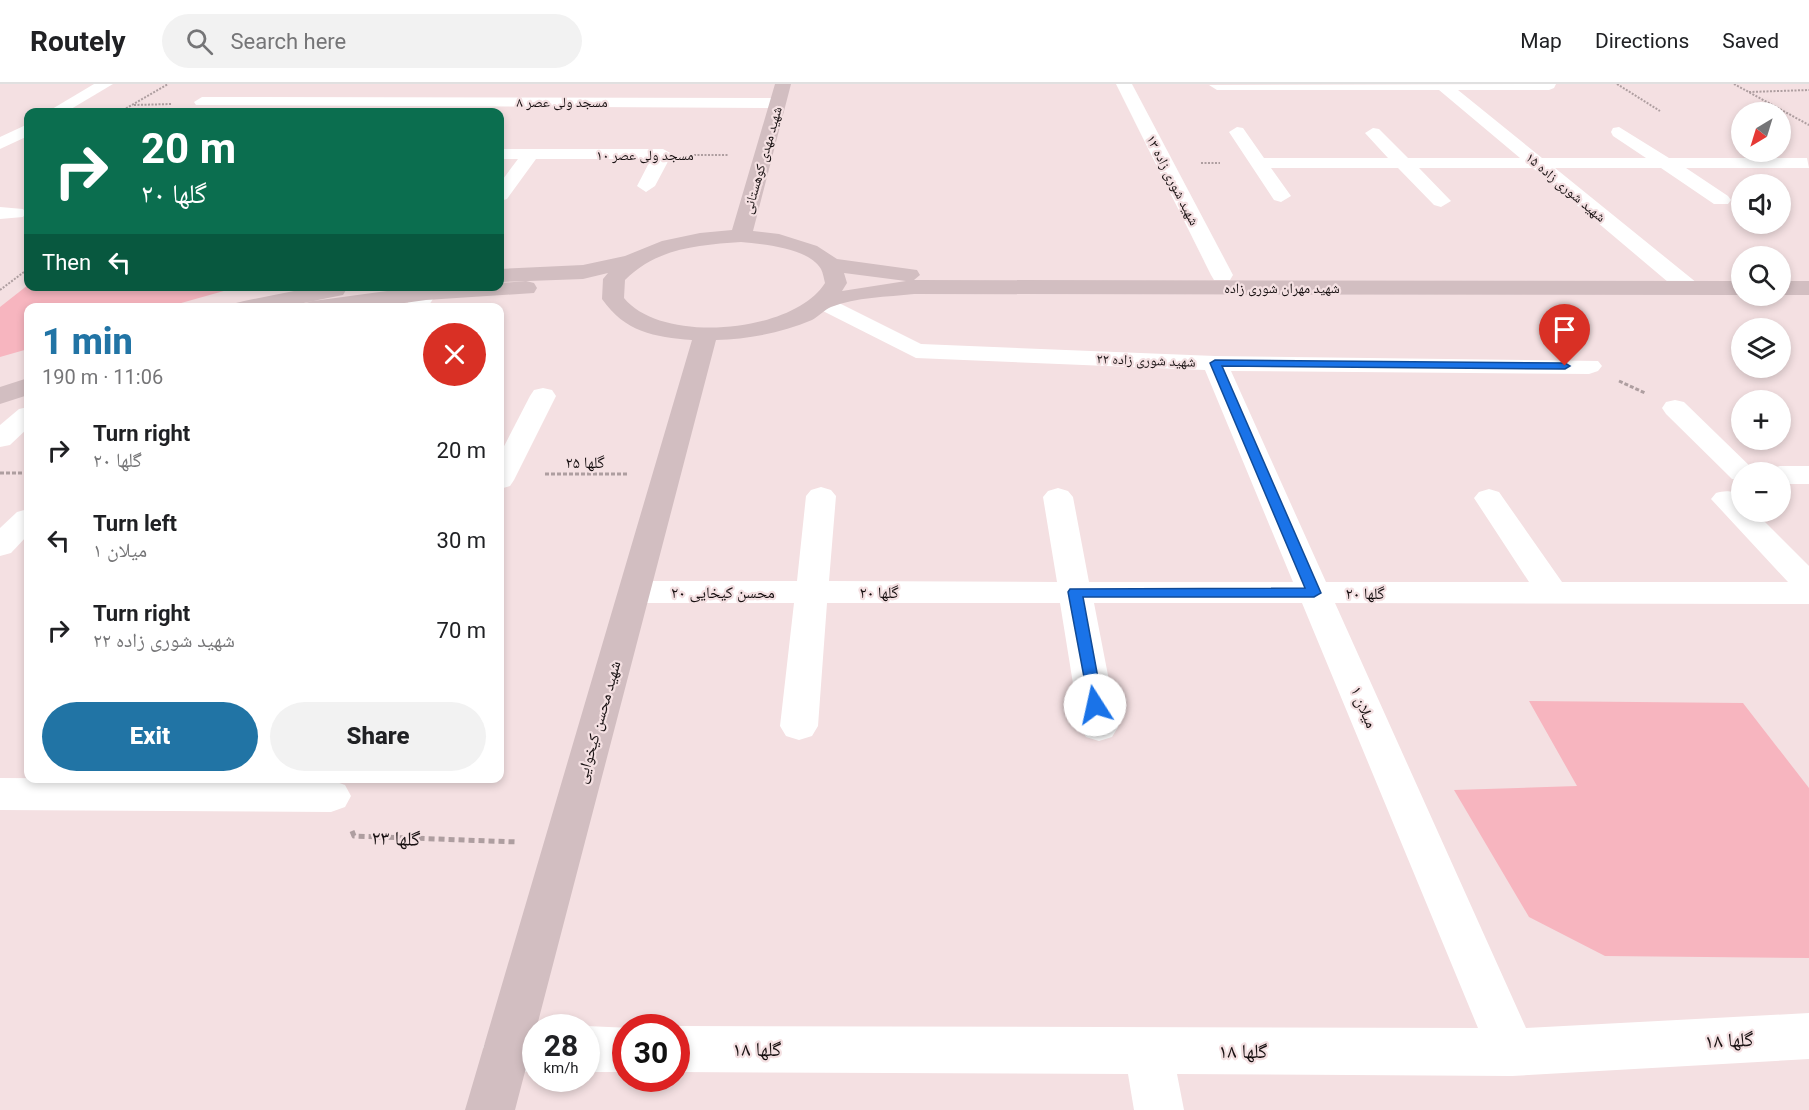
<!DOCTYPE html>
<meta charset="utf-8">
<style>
:root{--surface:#fff;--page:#f2f2f2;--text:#202124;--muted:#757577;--line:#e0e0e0;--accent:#2174a5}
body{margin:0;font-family:Roboto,"Noto Naskh Arabic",sans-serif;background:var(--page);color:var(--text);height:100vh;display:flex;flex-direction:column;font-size:22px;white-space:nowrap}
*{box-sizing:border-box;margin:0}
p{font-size:20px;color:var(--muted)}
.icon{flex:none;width:33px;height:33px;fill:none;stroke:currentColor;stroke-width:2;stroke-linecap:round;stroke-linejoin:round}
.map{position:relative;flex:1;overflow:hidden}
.panel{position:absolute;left:24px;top:219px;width:480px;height:480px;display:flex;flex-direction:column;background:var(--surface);border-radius:12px;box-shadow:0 3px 9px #0003}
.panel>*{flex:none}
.banner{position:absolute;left:24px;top:24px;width:480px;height:183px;border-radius:12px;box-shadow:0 3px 9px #0003;background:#0b6e4f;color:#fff;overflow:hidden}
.needle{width:39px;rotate:218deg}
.controls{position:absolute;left:1731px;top:18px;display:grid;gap:12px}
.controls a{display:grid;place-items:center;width:60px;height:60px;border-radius:50%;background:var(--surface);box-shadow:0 3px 9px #0003;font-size:30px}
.speed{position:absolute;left:522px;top:930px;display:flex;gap:12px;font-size:30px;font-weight:700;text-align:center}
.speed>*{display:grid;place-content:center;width:78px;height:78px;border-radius:50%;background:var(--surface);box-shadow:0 3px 9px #0003;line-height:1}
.speed small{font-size:15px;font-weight:400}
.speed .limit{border:9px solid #d22;background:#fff;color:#111}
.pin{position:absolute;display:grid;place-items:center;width:51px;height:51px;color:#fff;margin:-62px -26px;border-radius:50% 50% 50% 0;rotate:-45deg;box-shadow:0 0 6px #0007}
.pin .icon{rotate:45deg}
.me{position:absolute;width:66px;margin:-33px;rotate:350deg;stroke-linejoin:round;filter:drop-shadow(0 0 4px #0008)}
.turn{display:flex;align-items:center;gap:21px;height:126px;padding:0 18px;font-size:27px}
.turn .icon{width:78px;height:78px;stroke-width:2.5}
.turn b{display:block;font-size:42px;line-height:51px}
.then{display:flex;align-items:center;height:57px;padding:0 18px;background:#0003;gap:12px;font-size:22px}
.round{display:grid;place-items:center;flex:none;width:63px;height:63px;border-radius:32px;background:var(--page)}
.summary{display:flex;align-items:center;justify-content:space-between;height:102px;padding:0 18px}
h1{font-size:36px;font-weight:800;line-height:45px;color:var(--accent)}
.primary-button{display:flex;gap:12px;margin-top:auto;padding:12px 18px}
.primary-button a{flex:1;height:69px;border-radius:36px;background:var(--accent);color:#fff;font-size:24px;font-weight:800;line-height:69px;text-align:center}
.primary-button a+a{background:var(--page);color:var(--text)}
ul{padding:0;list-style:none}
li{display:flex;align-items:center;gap:18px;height:90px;padding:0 18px}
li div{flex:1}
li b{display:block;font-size:22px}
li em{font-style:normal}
header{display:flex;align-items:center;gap:36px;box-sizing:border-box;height:84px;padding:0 30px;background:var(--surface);border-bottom:2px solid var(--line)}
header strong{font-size:28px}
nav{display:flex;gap:33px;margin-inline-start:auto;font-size:21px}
.search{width:420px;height:54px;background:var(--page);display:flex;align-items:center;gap:15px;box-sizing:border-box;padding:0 21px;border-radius:33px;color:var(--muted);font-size:22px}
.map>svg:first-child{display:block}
.green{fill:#f7b5bf}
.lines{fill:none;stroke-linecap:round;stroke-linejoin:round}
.path-far2{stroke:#ae9ea0;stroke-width:2;stroke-dasharray:2 1.5;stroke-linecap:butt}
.path-far1{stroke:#ae9ea0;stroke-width:3;stroke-dasharray:4 2;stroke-linecap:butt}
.path{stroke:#ae9ea0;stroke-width:5;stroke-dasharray:6 4;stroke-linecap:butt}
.street{fill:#fff;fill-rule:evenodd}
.secondary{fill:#d2bec1;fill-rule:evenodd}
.route{fill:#1a73e8;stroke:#114b97;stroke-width:1.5}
.labels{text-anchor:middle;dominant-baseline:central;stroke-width:4.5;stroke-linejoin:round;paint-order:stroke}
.far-street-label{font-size:14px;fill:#171011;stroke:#f4e0e2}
.street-label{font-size:16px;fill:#171011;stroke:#f4e0e2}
.near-street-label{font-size:20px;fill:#171011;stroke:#f4e0e2}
</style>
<header>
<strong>Routely</strong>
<div class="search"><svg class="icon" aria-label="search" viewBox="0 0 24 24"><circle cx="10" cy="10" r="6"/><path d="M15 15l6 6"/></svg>Search here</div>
<nav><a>Map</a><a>Directions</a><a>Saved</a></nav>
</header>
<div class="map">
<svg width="1809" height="1026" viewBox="0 0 1809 1026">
<rect width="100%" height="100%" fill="#f4e0e2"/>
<g class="green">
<path d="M28 201V202L238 203 167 223 28 224V265L0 273V223Z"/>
<path d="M1529 617 1743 619 1809 704V874L1605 872 1529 833 1454 706 1577 702Z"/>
</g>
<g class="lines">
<g class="path-far2">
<path d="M1617 0 1660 27"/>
<path d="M1734 0 1809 41"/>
<path d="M1749 8 1809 6"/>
<path d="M134 21 172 20"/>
<path d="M120 28 168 0"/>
<path d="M694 71H728"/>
<path d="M1201 79H1220"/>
<path d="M0 206 28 185"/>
</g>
<g class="path-far1">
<path d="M1619 297 1645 309"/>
<path d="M0 389H28"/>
<path d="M545 390H628"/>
</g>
<path class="path" d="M352 747 354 752 518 758"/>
<g class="street">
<path d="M94 0H113L66 28H47Z"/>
<path d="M1116 0H1132L1233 191 1230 196H1214L1211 191Z"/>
<path d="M1556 0 1554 4 1549 6H1458L1542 74H1646L1613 52 1611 48 1613 44 1619 43 1669 74H1807L1809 84H1686L1728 112 1731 116 1728 120H1714L1661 84H1555L1697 199 1700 204 1697 209H1681L1533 84H1419L1451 117 1441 123 1434 121 1398 84H1271L1291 112 1281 118 1274 116 1229 48 1237 43 1243 44 1264 74H1388L1365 49 1373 44 1379 45 1408 74H1520L1439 6H1217L1209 1Z"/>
<path d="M202 13 778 14 786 19 778 24 196 21 194 18Z"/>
<path d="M28 40V52L0 65V53Z"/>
<path d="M500 65H663L672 70 655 102 646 108 637 102 651 75H536L507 115 500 117V99L518 75H500Z"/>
<path d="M0 123 23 125 26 129 23 133 0 135Z"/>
<path d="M427 202 434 204 437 209 427 224H404L418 204Z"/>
<path d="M823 211 921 260 1215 272 1598 277 1602 282 1598 287 1589 290 1231 287 1326 498H1529L1474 414 1479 408 1489 405 1499 408 1562 498H1788L1711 415 1716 409C1726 406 1733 406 1742 414V428H1755L1809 482V520L1335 519 1526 944 1809 929V975L1512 992 1177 990 1184 1026H1134L1128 990 676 988V944H671L676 942 1478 944 1302 519H1094L1118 643 1112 653 1099 657 1086 653 1080 643 1060 519H827L818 642 812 652 799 656 786 652 780 642 794 519H634L622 516 618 508 622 500 634 497H797L806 412 811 406 821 403 831 406 836 412 829 497 1057 498 1043 413 1048 407 1058 404 1068 407 1073 413 1089 498H1293L1205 286 916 274 815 223 812 218 815 213Z"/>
<path d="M543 304 552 306 556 312 514 396 510 402 500 405V370L530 312 534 306Z"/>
<path d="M1675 316 1684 318 1756 388H1742V397L1732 395 1666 330 1662 324 1666 318Z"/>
<path d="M28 323V344L10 361 0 363V341L19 325Z"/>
<path d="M1780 382H1809V400H1780V388H1767L1770 385Z"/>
<path d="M28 425V451L11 469 0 472V444L17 428Z"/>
<path d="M0 694 331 696 345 701 351 712 345 723 331 728 0 726Z"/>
<path d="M507 941 541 944H536V988L507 987 490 981 483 964 490 947Z"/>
<path d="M586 942 631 944H626V988H586V944H581Z"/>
</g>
<g class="secondary">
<path d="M775 0H791L753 147 779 150 817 162 837 175 917 186 920 191 914 196 1742 197V211L914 210C887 213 856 213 831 223 824 226 819 232 812 236 782 249 748 255 716 256L515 1026H465L692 256C654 253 625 248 602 215L603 195 608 189 583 195 500 198V185L583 181 625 172 662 157 700 149 732 146ZM741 158C763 160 809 164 821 185 823 189 824 195 825 199 794 249 662 261 624 214L625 196C657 164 698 161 741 158ZM844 189 906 197 842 207 847 199Z"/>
<path d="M526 197 534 199 537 204 534 209 426 216 368 224H302L305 219 313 217 281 224H233L236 219 244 217 319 202H344L346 206 343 211 313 217 424 202H500V199Z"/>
<rect x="1780" y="197" width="29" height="14"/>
<path d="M28 294V311L0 320V303Z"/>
</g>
</g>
<path class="route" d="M1215 276 1565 279 1570 282 1565 285 1222 282 1321 509 1314 513H1083L1103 621 1095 626 1090 625 1068 508 1070 505 1305 504 1210 279Z"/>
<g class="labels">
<g class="far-street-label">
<text x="562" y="18">مسجد ولی عصر ۸</text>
<text x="645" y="71">مسجد ولی عصر ۱۰</text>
<text transform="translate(762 76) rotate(-74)">شهید مهدی کوهستانی</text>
<text transform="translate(1173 96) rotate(63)">شهید شوری زاده ۱۳</text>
<text transform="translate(1566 103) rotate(40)">شهید شوری زاده ۱۵</text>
<text x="1282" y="204">شهید مهران شوری زاده</text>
<text transform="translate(1146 276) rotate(2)">شهید شوری زاده ۲۲</text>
</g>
<g class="street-label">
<text x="585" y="378">گلها ۲۵</text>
<text x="723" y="508">محسن کیخایی ۲۰</text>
<text x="879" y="508">گلها ۲۰</text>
<text x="1365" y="509">گلها ۲۰</text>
<text transform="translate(1364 623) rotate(67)">میلان ۱</text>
<text transform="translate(598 638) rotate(-74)">شهید محسن کیخوایی</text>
</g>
<g class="near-street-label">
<text transform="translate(396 754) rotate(2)">گلها ۲۳</text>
<text transform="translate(1729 956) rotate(-3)">گلها ۱۸</text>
<text x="757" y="965">گلها ۱۸</text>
<text x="1243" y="967">گلها ۱۸</text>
</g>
</g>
</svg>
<div class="controls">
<a><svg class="needle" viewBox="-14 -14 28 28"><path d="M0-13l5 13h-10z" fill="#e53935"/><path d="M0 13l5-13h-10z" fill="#757577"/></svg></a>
<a><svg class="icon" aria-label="sound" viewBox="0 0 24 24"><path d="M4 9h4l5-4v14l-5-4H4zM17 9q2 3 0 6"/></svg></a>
<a><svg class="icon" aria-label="search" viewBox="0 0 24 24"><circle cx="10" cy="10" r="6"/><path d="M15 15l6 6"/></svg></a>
<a><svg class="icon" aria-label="layers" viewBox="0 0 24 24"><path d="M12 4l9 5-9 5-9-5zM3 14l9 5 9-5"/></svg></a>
<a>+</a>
<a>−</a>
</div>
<div class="speed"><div>28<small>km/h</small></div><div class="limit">30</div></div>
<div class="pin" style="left:1565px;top:282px;background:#d93025"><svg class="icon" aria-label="arrive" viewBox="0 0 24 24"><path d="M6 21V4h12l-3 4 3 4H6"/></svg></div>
<svg class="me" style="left:1095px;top:621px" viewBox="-20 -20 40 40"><circle r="19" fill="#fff"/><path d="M0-13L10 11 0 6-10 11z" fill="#1a73e8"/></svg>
<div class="banner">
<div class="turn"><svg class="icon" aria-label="right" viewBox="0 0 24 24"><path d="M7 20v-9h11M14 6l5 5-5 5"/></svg><div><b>20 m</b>گلها ۲۰</div></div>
<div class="then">Then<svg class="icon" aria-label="left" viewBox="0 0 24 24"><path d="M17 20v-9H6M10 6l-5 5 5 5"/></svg></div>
</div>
<section class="panel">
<div class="summary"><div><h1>1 min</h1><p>190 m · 11:06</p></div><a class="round" style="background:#d93025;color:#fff"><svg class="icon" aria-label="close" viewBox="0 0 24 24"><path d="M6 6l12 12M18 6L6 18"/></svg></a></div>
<ul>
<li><svg class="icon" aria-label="right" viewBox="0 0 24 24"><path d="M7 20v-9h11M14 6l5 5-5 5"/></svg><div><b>Turn right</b><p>گلها ۲۰</p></div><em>20 m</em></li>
<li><svg class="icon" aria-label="left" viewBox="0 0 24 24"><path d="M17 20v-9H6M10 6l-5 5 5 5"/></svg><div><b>Turn left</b><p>میلان ۱</p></div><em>30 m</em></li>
<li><svg class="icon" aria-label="right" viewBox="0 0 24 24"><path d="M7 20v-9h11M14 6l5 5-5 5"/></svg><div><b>Turn right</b><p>شهید شوری زاده ۲۲</p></div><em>70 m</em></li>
</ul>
<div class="primary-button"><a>Exit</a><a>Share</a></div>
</section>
</div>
